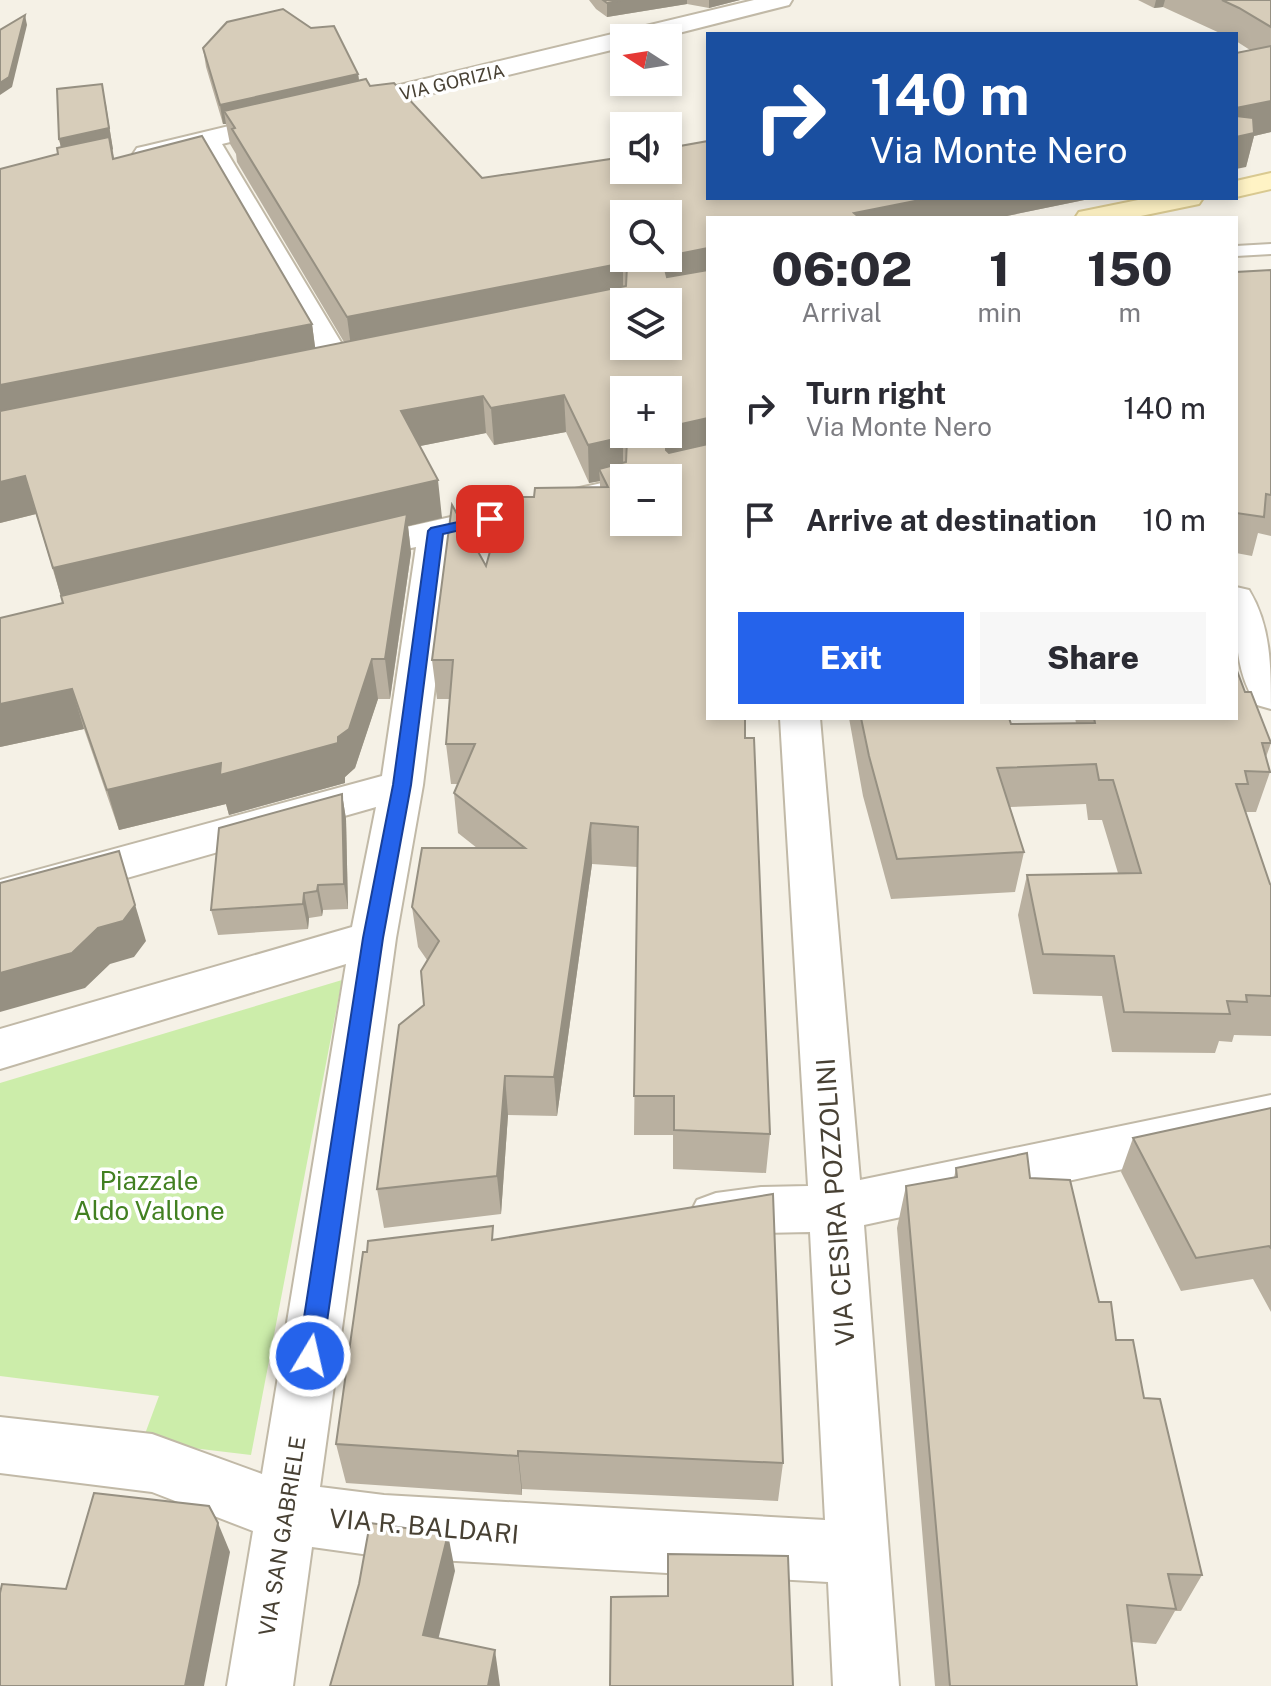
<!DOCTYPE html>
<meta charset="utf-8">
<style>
:root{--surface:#fff;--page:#f7f7f7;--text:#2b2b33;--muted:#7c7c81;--accent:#2563eb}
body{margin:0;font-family:"Public Sans",sans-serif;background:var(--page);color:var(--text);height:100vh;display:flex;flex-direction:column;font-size:30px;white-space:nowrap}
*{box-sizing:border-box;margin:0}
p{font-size:26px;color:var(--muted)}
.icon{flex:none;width:44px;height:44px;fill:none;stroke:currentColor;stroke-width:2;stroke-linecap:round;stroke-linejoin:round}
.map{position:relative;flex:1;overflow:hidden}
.panel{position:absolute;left:706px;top:216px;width:532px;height:504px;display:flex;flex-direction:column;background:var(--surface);border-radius:0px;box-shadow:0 4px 12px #0003}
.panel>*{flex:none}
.banner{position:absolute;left:706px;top:32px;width:532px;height:168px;border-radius:0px;box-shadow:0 4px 12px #0003;background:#1a4fa0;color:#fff;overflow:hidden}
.needle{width:52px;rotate:282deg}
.fabs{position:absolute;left:610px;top:24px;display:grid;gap:16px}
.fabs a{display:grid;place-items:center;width:72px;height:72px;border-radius:0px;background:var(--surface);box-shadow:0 4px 12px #0003;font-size:40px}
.pin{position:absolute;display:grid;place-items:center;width:68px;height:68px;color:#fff;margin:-34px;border-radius:16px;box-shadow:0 4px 12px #0006}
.me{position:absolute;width:88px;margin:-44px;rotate:9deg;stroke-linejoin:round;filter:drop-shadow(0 0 6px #0008)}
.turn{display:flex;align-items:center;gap:28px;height:168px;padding:0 32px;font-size:36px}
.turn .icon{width:104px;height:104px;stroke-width:2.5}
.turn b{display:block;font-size:56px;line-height:68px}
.eta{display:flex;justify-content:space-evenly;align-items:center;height:136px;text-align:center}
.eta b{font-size:48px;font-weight:800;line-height:56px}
.action{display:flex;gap:16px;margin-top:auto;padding:16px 32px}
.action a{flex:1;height:92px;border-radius:0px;background:var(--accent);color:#fff;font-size:32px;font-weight:800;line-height:92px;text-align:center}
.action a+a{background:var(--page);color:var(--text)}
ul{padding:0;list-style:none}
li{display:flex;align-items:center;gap:24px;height:112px;padding:0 32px}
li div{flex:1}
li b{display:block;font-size:30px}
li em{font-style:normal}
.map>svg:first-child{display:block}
.green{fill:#ccedaa}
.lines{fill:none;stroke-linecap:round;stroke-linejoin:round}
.lane-casing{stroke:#c1b9a7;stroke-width:4}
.street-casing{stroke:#c1b9a7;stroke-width:4}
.secondary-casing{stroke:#d9c991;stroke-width:4}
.lane{fill:#fff;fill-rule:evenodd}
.street{fill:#fff;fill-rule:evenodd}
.secondary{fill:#fff3c5;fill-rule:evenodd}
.wall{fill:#b9b0a0}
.shaded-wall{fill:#969082}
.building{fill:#d7cdba;stroke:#969082;stroke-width:2;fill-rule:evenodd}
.route{fill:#2563eb;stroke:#184099;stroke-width:2}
.labels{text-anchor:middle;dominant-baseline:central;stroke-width:7;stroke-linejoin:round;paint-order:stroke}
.far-street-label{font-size:18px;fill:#484134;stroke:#fff}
.street-label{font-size:22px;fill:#484134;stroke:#fff}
.near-park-label{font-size:26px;fill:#428021;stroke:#fff}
.near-street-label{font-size:26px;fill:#484134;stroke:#fff}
</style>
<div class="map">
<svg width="1271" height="1686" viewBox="0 0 1271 1686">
<rect width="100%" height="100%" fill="#f5f1e6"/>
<path class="green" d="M342 980 251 1455 142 1442 159 1396 0 1376V1083Z"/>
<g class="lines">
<defs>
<path id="lane" d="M1271 244V254L1236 256V246Z"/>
<g id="street">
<path d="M754 0H792L789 5 659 38H624V47L222 144 357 369 352 376 341 379 330 376 325 369 199 149 146 162 137 160 133 154 137 148 146 146Z"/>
<path d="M624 478V498L453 538 423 785 396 938 320 1487 384 1495 825 1520 810 1232 761 1233 716 1239 697 1232 689 1216 697 1200 716 1193 761 1187 808 1186 780 718H820L860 1180 1271 1095V1137L864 1225 899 1686H833L828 1582 384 1557 312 1547 293 1686H227L253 1531 152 1492 0 1473V1417L152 1434 262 1474 346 964 0 1069V1029L352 927 376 807 0 914V880L382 776 416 547 406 549 393 546 388 538 393 530Z"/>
<path d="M1236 587 1249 590C1271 626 1271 667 1271 709L1257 705C1233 669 1236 628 1236 587Z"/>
</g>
<g id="secondary">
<path d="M1271 173V189L1236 197V181Z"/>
<path d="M1148 198H1203L1199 204 1131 218H1075L1079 212Z"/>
</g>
</defs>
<use href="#lane" class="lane-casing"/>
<use href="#street" class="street-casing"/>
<use href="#secondary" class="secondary-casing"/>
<use href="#lane" class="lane"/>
<use href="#street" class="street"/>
<use href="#secondary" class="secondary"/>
</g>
<g class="wall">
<path d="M589 0H740L709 8 687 4 607 17 596 9Z"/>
<path d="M1138 0H1271V132L1254 136 1246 167 1250 50 1236 41V34H1222L1163 7 1154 8Z"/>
<path d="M203 48 358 74 359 80 370 86 482 178 669 150V148L708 198H1094L997 218H708V718L745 738 770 1134 766 1173 673 1169V1135H634L637 867 592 864 557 1116 508 1115 501 1214 384 1228 377 1189 424 1005 427 960 418 947 412 907 477 848 458 833 454 793 458 784H451L446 744 450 699H437L432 660 486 566 534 497 600 487V481L589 483 566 432 494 445 486 433 420 446 442 518 408 526 411 553 390 699H378L355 768 345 777V783L229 815 226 804 119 830 84 729 0 747 63 603 36 514 0 523V169L58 154 61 148 59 139 106 104 114 158 312 324 315 348 344 342 237 162 236 154 230 144 226 124H223L206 67Z"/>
<path d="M1271 270V536L1258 533 1252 556 1236 553V272Z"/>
<path d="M1245 692 1271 743 1266 757 1270 772 1256 812H1245L1270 884 1271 885V1036L1234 1035 1232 1042 1219 1041 1215 1053 1112 1052 1102 996 1033 994 1018 915 1027 875 1118 873 1102 820H1088L1086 804 1010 807 1024 852 1015 892 891 899 863 796 849 718H1009L1011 724 1076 723 1075 718H1236Z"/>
<path d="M342 794 346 819 348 909 323 910 322 916 309 918 308 929 218 935 211 910Z"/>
<path d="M1271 1108V1312L1253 1279 1181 1291 1121 1172 1133 1138Z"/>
<path d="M956 1168 1030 1178 1099 1302 1116 1340 1144 1398 1202 1575 1181 1611H1175L1156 1644 1132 1642 1137 1686H935L897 1228 906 1186 954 1178Z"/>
<path d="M495 1240 783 1463 778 1501 522 1489V1495L346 1483 336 1444Z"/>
</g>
<g class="shaded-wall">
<path d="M623 0H687V4L607 17V3Z"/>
<path d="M709 0H740L709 8Z"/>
<path d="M1156 0H1165L1163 7 1154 8Z"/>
<path d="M25 15 27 25 12 87 0 95V83Z"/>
<path d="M358 74 361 93 224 111 226 124H223L220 105Z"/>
<path d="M102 84 113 149 112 150 116 170 64 160 59 139Z"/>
<path d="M1271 101V132L1254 136 1246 167 1236 169V108Z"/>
<path d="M930 198H1094L997 218H853L854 213Z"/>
<path d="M708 248V283L654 294 651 268 655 259 668 258V256Z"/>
<path d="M623 263V299L352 354 347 317Z"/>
<path d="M312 324 317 361 0 425V385Z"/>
<path d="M564 395 566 432 494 445 491 408Z"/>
<path d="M483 396 486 433 405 449 401 411Z"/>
<path d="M708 418 707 456 655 468 649 442 654 434H668V427Z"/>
<path d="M623 437V475L599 469 600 481 589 483 588 445Z"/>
<path d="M25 476 36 514 0 523V482Z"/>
<path d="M438 480 442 518 408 526 411 553 390 699 385 659 64 608 53 568Z"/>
<path d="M372 659 378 699 355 768 345 777V783L229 815 226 804 119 830 107 790 221 763 338 737Z"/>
<path d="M72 689 84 729 0 747V704Z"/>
<path d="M342 794 346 819 348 909 344 884Z"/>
<path d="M591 823 592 864 557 1116 554 1077Z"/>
<path d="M119 851 146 941 134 957 110 964 85 988 0 1012V973Z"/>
<path d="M318 885 323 910 322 916 317 891Z"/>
<path d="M304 893 309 918 308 929 303 904Z"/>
<path d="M505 1076 508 1115 501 1214 497 1176Z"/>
<path d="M518 1451 522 1489V1495L518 1456Z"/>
<path d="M218 1523 230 1552 204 1686H185Z"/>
<path d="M448 1534 455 1571 431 1669 423 1635Z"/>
<path d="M495 1650 500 1686H488Z"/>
</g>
<g class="building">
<path d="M603 0H623L607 3Z"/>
<path d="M1222 0H1271V27L1239 8Z"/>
<path d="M283 9 311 28 334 26 358 74 220 105 203 48 227 22Z"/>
<path d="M25 15 9 77 0 83V30Z"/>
<path d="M1271 46V101L1236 108V53Z"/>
<path d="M366 79 370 86 394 83 482 178 624 157V170H668V151L671 150 669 148 708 141V198H930L854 213 860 218H708V248L668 256V214H624V258H658L655 259 651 268 665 269 667 277 708 270V418L668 427V390H624V434H654L649 442 666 443V450L669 453 708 444V718H745V738H754L770 1134 674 1130V1096H634L638 827 591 823 554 1077 505 1076 497 1176 377 1189 399 1025 424 1005 421 971 439 941 412 907 422 848H525L454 793 475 744H446L453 660H432L452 505 486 566 505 497H534L535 488 608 487 599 469 626 462 627 440 623 437 588 445 564 395 491 408 483 396 401 411 438 480 53 568 25 476 0 482V411L626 286 627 266 623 263 347 317 232 129 235 128 224 111ZM624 302H668V346H624ZM624 478H668V522H624Z"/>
<path d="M102 84 109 128 59 139 57 89Z"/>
<path d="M1236 116 1253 118 1254 133 1236 137Z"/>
<path d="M202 136 312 324 0 385V169L58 154 57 148 109 137 113 159Z"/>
<path d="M1271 270V495L1266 494 1264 517 1236 513V272Z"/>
<path d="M407 514 385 659H372L349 729 338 737V743L220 775 221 763 107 790 72 689 0 704V618L63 603 61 596Z"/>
<path d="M1236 668 1245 692H1251L1271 743H1262L1270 772 1245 771 1248 784H1236L1270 884 1271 885V996L1246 995 1247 1002 1227 1001 1230 1014 1124 1012 1114 956 1043 954 1027 875 1141 873 1113 780H1099L1096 764 997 768 1024 852 897 859 869 756 861 718H1009L1011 724 1095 723 1094 718H1236Z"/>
<path d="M342 794 344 884 318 885 317 891 304 893 303 904 211 910 219 828Z"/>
<path d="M119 851 135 905 123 921 98 928 72 953 0 973V883Z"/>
<path d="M1271 1108V1248L1269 1246 1196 1258 1133 1138Z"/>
<path d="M1027 1153 1030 1178 1070 1180 1099 1302H1111L1116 1340H1133L1144 1398 1160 1399 1202 1575 1168 1574 1176 1609 1127 1605 1137 1686H950L906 1186 957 1177 956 1168Z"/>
<path d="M773 1194 783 1463 518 1451V1456L336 1444 363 1252H367L368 1241 493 1226 492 1240Z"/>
<path d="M94 1493 209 1506 218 1523 185 1686H0V1593L2 1584 66 1589Z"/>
<path d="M370 1523 448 1534 423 1635 495 1650 488 1686H330L359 1584Z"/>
<path d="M668 1554 788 1556 793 1686H610L611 1597 668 1596Z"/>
</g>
<path class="route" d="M490 515 495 516V522L443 534 411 785 383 938 322 1356 318 1364 310 1367 301 1364 298 1356 363 938 393 785 428 531 431 528Z"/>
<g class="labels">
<g class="far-street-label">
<text transform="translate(452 82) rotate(-13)">VIA GORIZIA</text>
</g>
<g class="street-label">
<text transform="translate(282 1536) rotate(-81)">VIA SAN GABRIELE</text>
</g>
<g class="near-park-label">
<text x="149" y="1180">Piazzale<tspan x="149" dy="30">Aldo Vallone</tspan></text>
</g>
<g class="near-street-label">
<text transform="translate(835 1202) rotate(-94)">VIA CESIRA POZZOLINI</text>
<text transform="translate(424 1526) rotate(5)">VIA R. BALDARI</text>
</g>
</g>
</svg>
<div class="fabs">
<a><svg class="needle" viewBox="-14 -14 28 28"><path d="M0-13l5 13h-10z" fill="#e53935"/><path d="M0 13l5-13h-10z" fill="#7c7c81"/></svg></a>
<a><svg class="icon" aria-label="sound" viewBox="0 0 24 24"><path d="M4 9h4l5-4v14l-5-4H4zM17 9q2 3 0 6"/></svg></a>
<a><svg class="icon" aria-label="search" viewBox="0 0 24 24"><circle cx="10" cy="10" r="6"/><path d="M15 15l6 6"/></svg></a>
<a><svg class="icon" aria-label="layers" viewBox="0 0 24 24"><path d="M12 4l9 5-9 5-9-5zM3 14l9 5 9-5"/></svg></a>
<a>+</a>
<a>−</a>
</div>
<div class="pin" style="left:490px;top:519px;background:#d93025"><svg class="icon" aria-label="arrive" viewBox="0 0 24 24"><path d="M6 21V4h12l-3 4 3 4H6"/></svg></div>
<svg class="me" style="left:310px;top:1356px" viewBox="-20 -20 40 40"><circle r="17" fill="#2563eb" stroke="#fff" stroke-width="3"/><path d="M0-11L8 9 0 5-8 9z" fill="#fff"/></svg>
<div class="banner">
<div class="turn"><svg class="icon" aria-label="right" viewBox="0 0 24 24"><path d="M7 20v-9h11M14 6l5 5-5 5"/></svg><div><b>140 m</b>Via Monte Nero</div></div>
</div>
<section class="panel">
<div class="eta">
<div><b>06:02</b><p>Arrival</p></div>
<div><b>1</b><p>min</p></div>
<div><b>150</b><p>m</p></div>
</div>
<ul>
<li><svg class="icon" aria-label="right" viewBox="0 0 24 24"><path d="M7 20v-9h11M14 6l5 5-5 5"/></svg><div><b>Turn right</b><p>Via Monte Nero</p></div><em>140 m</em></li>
<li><svg class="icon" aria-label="arrive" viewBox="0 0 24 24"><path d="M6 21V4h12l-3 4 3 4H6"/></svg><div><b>Arrive at destination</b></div><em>10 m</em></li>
</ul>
<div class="action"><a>Exit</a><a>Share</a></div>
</section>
</div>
